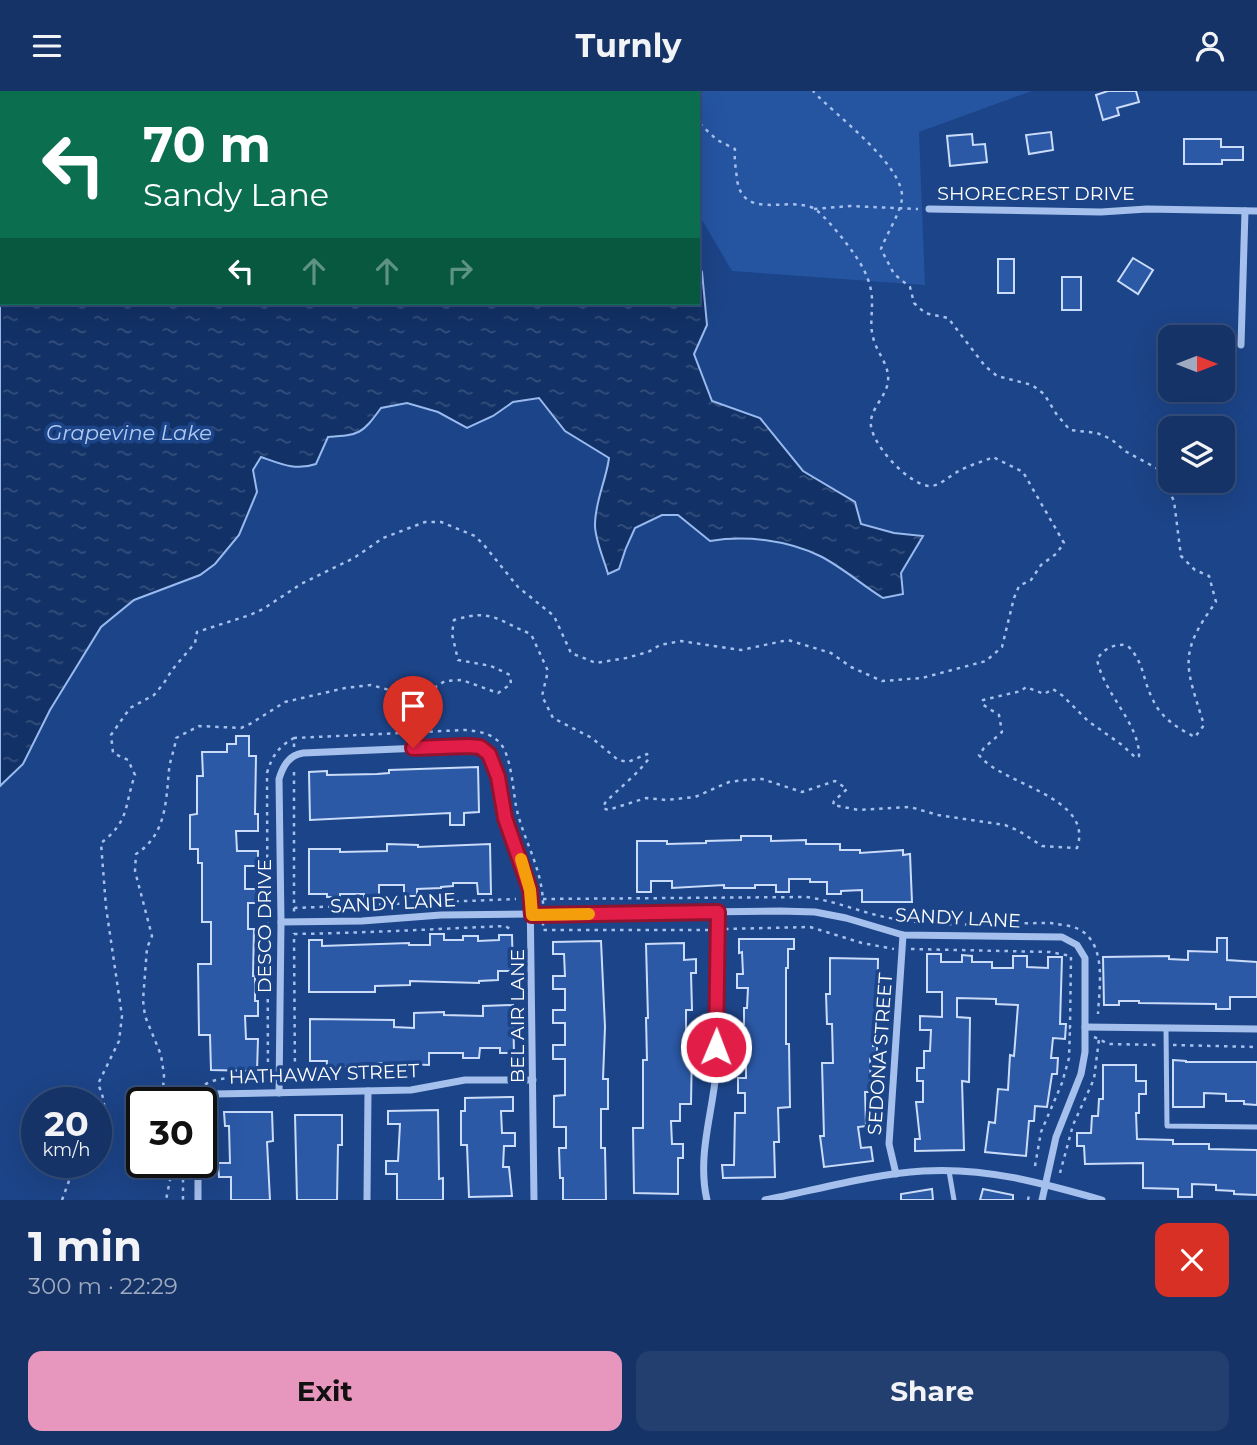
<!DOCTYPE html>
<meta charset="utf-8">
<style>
:root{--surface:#153366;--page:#223f6f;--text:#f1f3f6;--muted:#9daabf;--line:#344e7a;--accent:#e797bd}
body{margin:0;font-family:Montserrat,sans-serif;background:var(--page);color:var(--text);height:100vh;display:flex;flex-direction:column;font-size:26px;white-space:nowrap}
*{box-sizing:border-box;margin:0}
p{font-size:23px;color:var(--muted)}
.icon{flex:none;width:38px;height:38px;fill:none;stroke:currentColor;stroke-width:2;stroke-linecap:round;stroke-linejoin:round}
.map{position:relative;height:1109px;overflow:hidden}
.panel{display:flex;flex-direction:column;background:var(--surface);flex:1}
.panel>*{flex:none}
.banner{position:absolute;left:0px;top:0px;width:700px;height:214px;box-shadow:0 7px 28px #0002,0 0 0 2px var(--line);background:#0b6e4f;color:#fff;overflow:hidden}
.needle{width:46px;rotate:90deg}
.controls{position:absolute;left:1158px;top:234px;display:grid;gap:14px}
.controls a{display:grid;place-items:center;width:77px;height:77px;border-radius:14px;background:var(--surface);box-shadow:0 7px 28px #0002,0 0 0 2px var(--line);font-size:35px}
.speed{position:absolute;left:21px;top:996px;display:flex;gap:14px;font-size:35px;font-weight:700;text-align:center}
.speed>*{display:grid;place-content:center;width:91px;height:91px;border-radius:50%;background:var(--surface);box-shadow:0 7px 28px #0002,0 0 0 2px var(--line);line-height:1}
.speed small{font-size:18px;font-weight:400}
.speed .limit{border:4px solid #111;border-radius:10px;background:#fff;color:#111}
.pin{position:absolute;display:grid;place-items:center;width:60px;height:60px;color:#fff;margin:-72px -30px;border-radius:50% 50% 50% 0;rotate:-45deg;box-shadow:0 0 7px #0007}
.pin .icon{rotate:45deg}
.me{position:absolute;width:77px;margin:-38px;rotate:1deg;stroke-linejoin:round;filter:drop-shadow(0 0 5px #0008)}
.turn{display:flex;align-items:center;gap:24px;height:147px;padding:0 28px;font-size:32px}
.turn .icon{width:91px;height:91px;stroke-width:2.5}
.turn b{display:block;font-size:49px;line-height:60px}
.lanes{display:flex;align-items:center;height:66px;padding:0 28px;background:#0003;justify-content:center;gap:35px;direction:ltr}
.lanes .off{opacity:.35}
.round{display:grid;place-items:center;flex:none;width:74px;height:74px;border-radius:14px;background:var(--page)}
.headline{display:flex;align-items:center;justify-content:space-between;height:119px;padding:0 28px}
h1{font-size:42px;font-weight:700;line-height:52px}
.button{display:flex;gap:14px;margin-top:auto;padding:14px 28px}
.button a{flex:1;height:80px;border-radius:14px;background:var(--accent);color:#111;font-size:28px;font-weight:700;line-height:80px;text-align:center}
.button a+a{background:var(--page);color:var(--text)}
header{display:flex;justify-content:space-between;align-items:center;height:91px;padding:0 28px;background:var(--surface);font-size:32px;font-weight:700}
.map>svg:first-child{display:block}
.green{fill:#2554a1}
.water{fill:url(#water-ripples);stroke:#98baee;stroke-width:2}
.building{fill:#2b59a6;stroke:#cadcf9;stroke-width:2}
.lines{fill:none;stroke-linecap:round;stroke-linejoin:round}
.path{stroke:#a5c0ec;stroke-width:2.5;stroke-dasharray:3.5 5;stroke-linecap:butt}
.service{stroke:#a5c0ec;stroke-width:5}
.minor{stroke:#a5c0ec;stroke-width:7}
.route-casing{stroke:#92132f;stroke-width:18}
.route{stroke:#e11d48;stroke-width:12}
.slow{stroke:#f59e0b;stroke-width:12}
.labels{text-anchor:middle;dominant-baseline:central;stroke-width:7;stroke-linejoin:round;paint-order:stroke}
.street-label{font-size:19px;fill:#fff;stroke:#1c4488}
.water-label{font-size:21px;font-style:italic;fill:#b1cbf3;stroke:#1c4488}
</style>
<header><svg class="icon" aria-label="menu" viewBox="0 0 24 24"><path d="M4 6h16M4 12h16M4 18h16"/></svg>Turnly<svg class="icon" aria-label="person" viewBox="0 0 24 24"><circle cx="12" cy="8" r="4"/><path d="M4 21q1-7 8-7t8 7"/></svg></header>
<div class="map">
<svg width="1257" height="1109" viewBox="0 0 1257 1109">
<defs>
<pattern id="water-ripples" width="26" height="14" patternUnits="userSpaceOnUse" patternTransform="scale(1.75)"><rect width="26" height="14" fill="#123166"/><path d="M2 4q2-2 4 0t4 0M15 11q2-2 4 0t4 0" fill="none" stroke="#36507d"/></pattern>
</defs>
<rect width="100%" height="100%" fill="#1c4488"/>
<path class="green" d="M475 0H1032L919 41 925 194 732 180 698 122V2Z"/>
<path class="water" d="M0 0H430L2 2V212H698V174L702 181 707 234 694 263 712 310 760 327 803 380 855 411 861 433 894 442 923 445 901 482 903 503 883 507C862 494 842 476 820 465 787 449 746 444 710 450L678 424H662L635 437 626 457 619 478 608 483C604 468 595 449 595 434 595 410 606 390 609 367L565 340 539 307 513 311 493 325 467 337 438 321 407 312 381 317C362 343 360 344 328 346L316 373C295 380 281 373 261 366L253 379 257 401 239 444 215 473 200 484 134 509 101 536 50 619 23 673 0 695Z"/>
<g class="building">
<path d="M1108 0H1136L1139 11 1117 17 1119 24 1103 29 1096 4Z"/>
<path d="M1051 41 1053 59 1029 63 1026 44Z"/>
<path d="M972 43 973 54 985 53 987 71 950 75 947 45Z"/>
<path d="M1184 48H1221V56H1243V69H1222V73H1184Z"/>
<path d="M1133 167 1153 179 1138 203 1118 190Z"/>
<rect x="998" y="168" width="16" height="34"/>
<rect x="1062" y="186" width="19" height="33"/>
<path d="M236 645H249V665H256L255 723H258V740H236L237 760H258V775H245V798H261V812H248V838H254L253 885H255V910H258V925H245L246 948H258L257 980 211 979 210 944H199L198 873H211V831H202V772H198V758H190V724L197 723V685H203L202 661H227V653H236Z"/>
<path d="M478 676 479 721 464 722V734H450V722L310 729 309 681 327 680V684L377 683 389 682V679Z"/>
<path d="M741 745H771V750L806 749V753H840V759H860V762L903 759V764L910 763 912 811H862V799L841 800V803H827V791H810V788H789V801H776V794H755V797H724V794L672 797V790H651V801H637V750H667V753L706 752V750L741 749Z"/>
<path d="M387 753 418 754V756L490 753 491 803H478L477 792H453V795L441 796V797L417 798V805H404V794H379V807L364 808V803H340V806H327V803H309V758H340V761L387 760Z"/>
<path d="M430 843H444V849H463V845H478V850L499 849V844H512L513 880H498V889L479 890V892L410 890V894L375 895V901H309V849H322V855L409 852V854H430Z"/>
<path d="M1217 847H1227V869L1257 871V906H1230V918H1216V913L1139 912V910H1119V914H1104L1103 866 1169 865V868L1188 869V860L1217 861Z"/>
<path d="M739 848H794V858H788V877H786V953H789L790 1016 778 1017 779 1051H774L775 1086 723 1087 722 1074H734L735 1022H745V1002H738V987H746V965H737V952H740V933H744V917H747L748 897H737V883H743L742 861 739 862Z"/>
<path d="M601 850 605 936 603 988H608V1018H601V1057H605L606 1109H563V1087H560L559 1057H566V1036H554V1005L565 1004V968H553V954H565V932H553V919H565V898H553V885H565L564 863H553V851Z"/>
<path d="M684 852V869L696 868V882H691L692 919H686V942L697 941V955H692L691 1013H680V1030H671L672 1053H683V1067H678V1103L634 1102 633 1037H643V969H647L646 927H648L646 853Z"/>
<path d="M927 863H941V871H962V864L972 865V871H992V877H1013V865H1027V876L1048 877V866H1062L1060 933H1066L1065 948 1053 947 1051 967H1058L1057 983H1052L1047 1016 1035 1015 1034 1030H1029L1026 1065 985 1061 989 1031 995 1032 998 998 1008 999 1010 964 1014 965 1018 914 996 913V908L957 907V926L970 927 969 991 962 990 964 1059 915 1060V1048H920L916 1011H923V990H917V977H924V960H930L931 939H920V925L942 926V901H927Z"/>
<path d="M830 867 878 868 877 932H873V955H877V966L870 967 871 1001H865L866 1035 858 1036 861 1057 871 1056 873 1070 824 1076 820 1045H824L822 972H833L832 933H827L826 903H830Z"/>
<path d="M513 914 514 962H500V957H480L479 967H463V962H429V974L375 972V976H339V982H326L327 970H310V928L394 929V936L414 937V922L444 921V924L483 925V915Z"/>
<path d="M1173 969 1186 970V971H1257V1014L1244 1013V1010H1226V1003L1204 1002V1016H1173Z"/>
<path d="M1103 974H1136V990H1146V1003H1139V1022H1136L1137 1048 1173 1049V1053H1209V1058L1257 1059V1104L1234 1103V1100L1216 1099V1094L1192 1093V1106H1178V1098L1143 1097V1072L1085 1073 1084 1055H1077V1042H1091L1092 1025H1098L1099 1008H1103Z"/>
<path d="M513 1006V1020H501L502 1042H515V1055H504L503 1076H509L512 1105 469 1106 467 1054H461V1020H465V1007Z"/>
<path d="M438 1019 439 1088 443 1087V1109H397V1083H386V1070H398L400 1033H388V1020Z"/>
<path d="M224 1021H272L273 1050 267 1051 270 1109H231V1086H219L218 1072H230L229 1035H225Z"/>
<path d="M295 1024H342V1054H338L337 1109H297Z"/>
<path d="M932 1098 933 1109H901V1103Z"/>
<path d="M983 1098 1013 1104V1109H980Z"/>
</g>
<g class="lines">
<g class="path">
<path d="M670 0 671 2"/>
<path d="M814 118 850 115 918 118"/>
<path d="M294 656V647L465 639C478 640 491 642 500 652 511 664 513 698 516 715 523 749 543 778 543 814"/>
<path d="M294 681V821"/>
<path d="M543 808 806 806C837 810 864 823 895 828 945 837 1000 832 1051 832 1061 834 1073 834 1082 840 1107 857 1099 898 1098 923"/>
<path d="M294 817 516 808"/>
<path d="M543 831V839H708"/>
<path d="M725 838 810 836 862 852 894 858"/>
<path d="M294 843C365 842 435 838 505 835L512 839"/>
<path d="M911 858 1050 861 1071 865 1070 937 1075 939"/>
<path d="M1094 946 1109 953 1159 954"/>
<path d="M1173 954 1257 956"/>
<path d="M268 988 267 682C272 665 278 656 294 647"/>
<path d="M287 988H295L294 842"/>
<path d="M162 1012 164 984 161 964 145 925 143 909 147 857 152 845 135 780 136 763C166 744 166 711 169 679 170 668 175 658 176 647L199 635 241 637 250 633 285 611 345 597 371 594 393 600 417 602 434 597 445 590 462 589 498 602 511 593 510 584 491 575 458 569 452 543 454 529C492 517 498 530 531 543L548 580 542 605 553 627 592 647 618 669 628 671 647 663 649 667C641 680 617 699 605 712L603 717 608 719 646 707 666 709 695 706 729 691 745 689 762 688 802 701 835 690 847 698 834 710 833 714 859 719 910 716 938 724 1005 734 1019 740 1042 755 1077 757C1095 705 1001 694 979 664L984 657 1002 641 999 624 982 613 983 609 1021 600 1026 596 1044 603 1053 598 1063 605 1088 630 1122 654 1136 667 1139 665C1140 633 1103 602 1097 568 1105 557 1113 553 1127 554 1145 572 1142 588 1153 609 1161 627 1179 638 1195 646L1204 634C1186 575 1177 564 1216 511L1209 485 1195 479 1181 465 1174 410 1158 378 1125 360 1111 348 1097 342 1070 339 1057 324 1044 303 1032 294 997 285 985 275 948 227 925 222 914 212 910 196 894 183 881 158C886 144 901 121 902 107 904 74 835 24 813 0"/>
<path d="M188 1012C205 979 238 988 270 988"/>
<path d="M96 1039C107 1023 106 1011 98 993L119 950 122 925 106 816 101 752C130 730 124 715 135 684L128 669 113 662 111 644 130 617 154 604 164 592 172 579 195 552 197 541 250 524 263 518 301 493 354 467 383 447 425 431H441L475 445 484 454 518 496 554 525 571 562 596 572 626 567 648 561 660 554 681 550 741 559 788 549 831 562 851 576 882 590 922 587 986 570 1002 556 1014 507 1019 495 1031 489 1041 474 1056 463 1064 452 1023 381 993 366C982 371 969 374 959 380 950 384 942 394 931 395 910 396 867 350 871 329 873 315 887 304 888 290 890 274 876 261 873 246 870 235 872 224 872 214 873 194 864 176 852 160 845 150 823 122 813 117 787 105 744 130 737 89 736 77 734 69 735 58L717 49 698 31"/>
<path d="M163 1071 170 1089 166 1109"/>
<path d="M183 1071V1109"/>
<path d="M1035 1075 1041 1041 1062 992 1069 967 1070 937"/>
<path d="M1060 1082 1073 1034 1094 988 1099 948"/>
<path d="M62 1109 76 1071"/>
<path d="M1028 1109 1029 1104"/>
</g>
<g class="service">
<path d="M1166 937 1167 1035 1257 1036"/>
<path d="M949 1080 954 1109"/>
</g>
<g class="minor">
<path d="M929 118 1101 121 1147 118 1257 120"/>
<path d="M1241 254 1245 120"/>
<path d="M281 831 362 830 441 824 780 820 815 821 846 827 903 844 1062 846 1077 854 1085 867V961L1081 983 1056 1046 1042 1109"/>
<path d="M1085 936 1257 938"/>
<path d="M279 1002 281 831 279 688C283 675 289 664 303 662L468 655 479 656 489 663 498 686 505 727 530 799 534 1109"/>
<path d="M201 1015 203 1010 214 1003 411 999 465 989H533"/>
<path d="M198 1071V1109"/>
<path d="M896 1083 889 1053 903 844"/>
<path d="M367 1109 368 1000"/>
<path d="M707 1109C697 1066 712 1024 716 982 720 929 717 874 717 821"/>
<path d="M765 1109C816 1099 872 1083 923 1080 985 1076 1043 1092 1102 1109"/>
</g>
</g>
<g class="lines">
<defs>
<path id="route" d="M413 657 468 655 480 656 489 663 498 686 505 727 530 799 532 824 718 821 716 956"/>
</defs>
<use href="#route" class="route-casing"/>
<use href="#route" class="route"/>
<path class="slow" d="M521 768 530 799 532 824 589 823"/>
</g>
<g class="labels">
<g class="street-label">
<text x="1036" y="102">SHORECREST DRIVE</text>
<text transform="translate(393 812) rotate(-3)">SANDY LANE</text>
<text transform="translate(958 827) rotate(3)">SANDY LANE</text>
<text transform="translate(264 835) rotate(-90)">DESCO DRIVE</text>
<text transform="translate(517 925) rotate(-90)">BEL AIR LANE</text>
<text transform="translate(880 963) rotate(-86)">SEDONA STREET</text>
<text transform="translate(324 983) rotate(-2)">HATHAWAY STREET</text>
</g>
<g class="water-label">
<text x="129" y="341">Grapevine Lake</text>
</g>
</g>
</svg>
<div class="controls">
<a><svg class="needle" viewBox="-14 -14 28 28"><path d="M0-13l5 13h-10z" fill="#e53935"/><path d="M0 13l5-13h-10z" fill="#9daabf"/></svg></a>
<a><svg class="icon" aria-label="layers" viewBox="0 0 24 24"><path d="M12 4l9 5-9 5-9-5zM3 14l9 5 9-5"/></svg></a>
</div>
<div class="speed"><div>20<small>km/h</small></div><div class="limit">30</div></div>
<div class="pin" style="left:413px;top:657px;background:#d93025"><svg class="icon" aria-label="arrive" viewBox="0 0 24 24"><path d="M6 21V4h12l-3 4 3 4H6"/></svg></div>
<svg class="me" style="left:716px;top:956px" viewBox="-20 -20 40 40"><circle r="17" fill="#e11d48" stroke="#fff" stroke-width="3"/><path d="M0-11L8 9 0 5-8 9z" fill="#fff"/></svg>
<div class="banner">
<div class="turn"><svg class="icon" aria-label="left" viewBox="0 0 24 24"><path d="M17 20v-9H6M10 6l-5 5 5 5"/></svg><div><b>70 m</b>Sandy Lane</div></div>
<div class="lanes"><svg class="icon" aria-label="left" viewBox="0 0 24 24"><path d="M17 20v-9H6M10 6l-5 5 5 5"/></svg><svg class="icon off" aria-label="ahead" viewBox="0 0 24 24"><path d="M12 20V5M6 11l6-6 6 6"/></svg><svg class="icon off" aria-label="ahead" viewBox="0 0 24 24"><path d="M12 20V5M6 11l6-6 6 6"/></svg><svg class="icon off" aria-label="right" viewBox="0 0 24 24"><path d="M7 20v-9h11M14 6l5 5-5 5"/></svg></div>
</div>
</div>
<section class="panel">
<div class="headline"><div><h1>1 min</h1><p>300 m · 22:29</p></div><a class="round" style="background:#d93025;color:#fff"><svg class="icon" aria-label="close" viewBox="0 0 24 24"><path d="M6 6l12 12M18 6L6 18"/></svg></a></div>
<div class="button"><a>Exit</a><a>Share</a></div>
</section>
